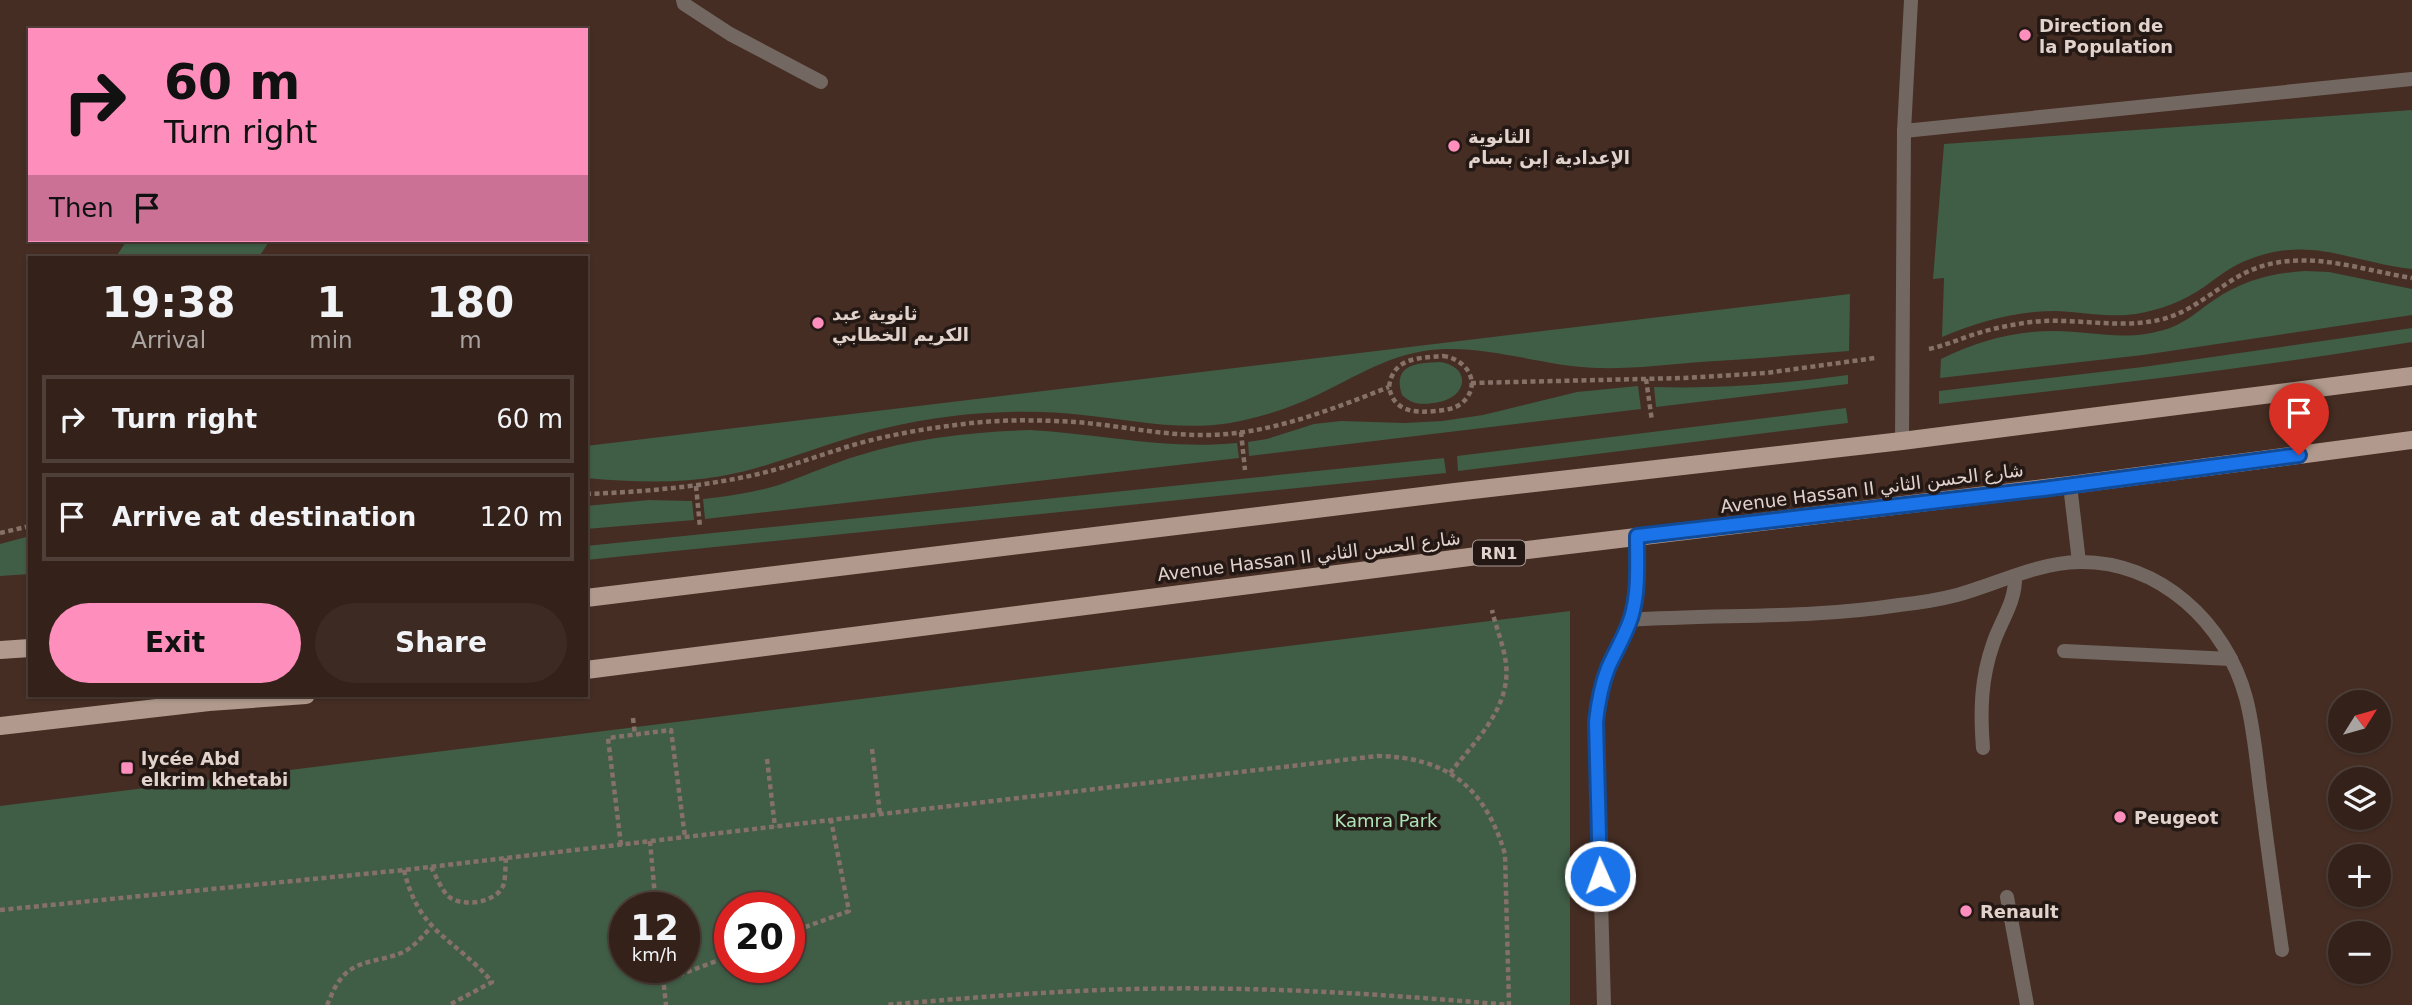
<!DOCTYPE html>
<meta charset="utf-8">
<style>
:root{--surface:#34221a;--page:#3c2a23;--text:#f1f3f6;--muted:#a9a4a2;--line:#4e3f39;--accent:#fe8ebc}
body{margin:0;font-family:"DejaVu Sans","Noto Sans Arabic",sans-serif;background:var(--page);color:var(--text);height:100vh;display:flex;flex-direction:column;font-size:26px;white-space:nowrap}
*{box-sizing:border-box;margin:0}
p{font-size:23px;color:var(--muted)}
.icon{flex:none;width:38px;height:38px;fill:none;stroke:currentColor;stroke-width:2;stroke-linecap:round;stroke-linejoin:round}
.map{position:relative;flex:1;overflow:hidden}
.panel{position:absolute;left:28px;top:256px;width:560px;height:441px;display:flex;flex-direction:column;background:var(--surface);border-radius:0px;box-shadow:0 2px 5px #0004,0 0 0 2px var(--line)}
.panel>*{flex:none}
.top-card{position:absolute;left:28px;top:28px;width:560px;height:214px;border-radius:0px;box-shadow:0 2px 5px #0004,0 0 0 2px var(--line);background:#fe8ebc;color:#111;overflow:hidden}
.needle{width:46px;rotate:53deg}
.fabs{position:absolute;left:2328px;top:690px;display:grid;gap:14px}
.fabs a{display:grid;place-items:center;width:63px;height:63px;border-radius:50%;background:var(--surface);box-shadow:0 2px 5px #0004,0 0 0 2px var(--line);font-size:35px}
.speed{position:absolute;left:609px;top:892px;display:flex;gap:14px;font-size:35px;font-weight:700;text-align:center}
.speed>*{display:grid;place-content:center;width:91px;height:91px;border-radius:50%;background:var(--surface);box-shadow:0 2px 5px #0004,0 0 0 2px var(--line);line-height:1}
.speed small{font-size:18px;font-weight:400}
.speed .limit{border:10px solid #d22;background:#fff;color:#111}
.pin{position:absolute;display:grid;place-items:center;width:60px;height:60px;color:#fff;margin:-72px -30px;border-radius:50% 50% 50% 0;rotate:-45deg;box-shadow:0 0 7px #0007}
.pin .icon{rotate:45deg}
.me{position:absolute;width:77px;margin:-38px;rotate:358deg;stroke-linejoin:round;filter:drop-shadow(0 0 5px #0008)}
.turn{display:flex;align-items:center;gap:24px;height:147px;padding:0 21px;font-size:32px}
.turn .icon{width:91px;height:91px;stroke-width:2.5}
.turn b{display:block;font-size:49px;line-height:60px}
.then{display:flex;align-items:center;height:66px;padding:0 21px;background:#0003;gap:14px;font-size:26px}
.eta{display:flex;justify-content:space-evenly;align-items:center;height:119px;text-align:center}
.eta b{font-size:42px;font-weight:600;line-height:49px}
.primary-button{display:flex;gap:14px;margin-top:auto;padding:14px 21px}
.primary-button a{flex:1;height:80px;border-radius:42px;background:var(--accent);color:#111;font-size:28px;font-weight:600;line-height:80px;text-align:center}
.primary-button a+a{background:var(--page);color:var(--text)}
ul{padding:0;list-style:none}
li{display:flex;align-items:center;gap:21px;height:88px;margin:0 14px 10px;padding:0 7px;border:4px solid var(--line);border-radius:0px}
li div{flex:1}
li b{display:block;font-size:26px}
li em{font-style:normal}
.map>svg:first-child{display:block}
.green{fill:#405d46;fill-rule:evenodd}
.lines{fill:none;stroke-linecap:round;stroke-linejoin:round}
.path{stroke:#857168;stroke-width:4.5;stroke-dasharray:5 3.5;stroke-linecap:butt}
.service{stroke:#736761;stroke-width:14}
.minor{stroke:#736761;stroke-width:14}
.primary{stroke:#b19a8d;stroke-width:18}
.route-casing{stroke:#114b97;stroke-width:18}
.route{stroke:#1a73e8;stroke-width:12}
.poi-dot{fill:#fe8ebc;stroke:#231814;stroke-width:2.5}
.labels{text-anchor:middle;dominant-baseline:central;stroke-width:7;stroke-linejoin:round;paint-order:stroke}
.shield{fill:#231814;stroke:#a99a95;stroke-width:2}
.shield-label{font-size:16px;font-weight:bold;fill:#e2d2cc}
.poi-label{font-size:18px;font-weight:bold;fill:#e2d2cc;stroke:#231814;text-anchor:start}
.street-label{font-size:18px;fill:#e2d2cc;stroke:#231814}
.park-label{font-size:18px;fill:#ade4b7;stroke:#231814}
</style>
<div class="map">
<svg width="2412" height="1005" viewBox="0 0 2412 1005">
<rect width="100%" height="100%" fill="#452d23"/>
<g class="green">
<path d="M2412 110V269C2349 262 2310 234 2245 261 2230 267 2218 277 2204 287 2184 301 2160 310 2136 314 2109 318 2083 312 2056 311 2016 311 1978 322 1942 337L1944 278 1933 279 1944 144Z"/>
<path d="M127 240H270L259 257H116Z"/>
<path d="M2305 271 2329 272 2412 289V315L2143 355 1940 378 1941 359C1976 342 2013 331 2053 331 2096 331 2125 343 2170 328 2188 321 2199 310 2214 300 2242 281 2272 273 2305 271Z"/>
<path d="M1850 294 1849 351C1799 355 1750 359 1700 362 1666 365 1631 369 1597 368 1538 366 1482 342 1424 351 1376 359 1342 386 1299 403 1277 412 1253 419 1230 423 1180 431 1132 420 1082 415 1051 411 1017 411 985 413 940 416 895 424 852 437 808 450 767 468 722 476 677 484 631 482 586 478V446Z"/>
<path d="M2412 328V342C2255 368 2097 386 1939 404V391L2143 367Z"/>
<path d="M1440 362C1473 367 1468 400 1433 403 1420 405 1412 404 1402 395 1392 364 1417 363 1440 362Z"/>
<path d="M1848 375V384L1656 407 1654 387C1719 389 1783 384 1848 375Z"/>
<path d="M1638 386 1641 409 1249 456 1248 442 1267 439 1314 424 1341 421 1405 423 1442 421 1483 415 1577 392Z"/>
<path d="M1846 408 1848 423 1458 471 1457 456Z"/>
<path d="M1030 430C1100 434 1167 450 1237 443L1239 458 705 519 703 499C732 496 760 492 787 482 810 474 833 463 857 456 913 438 971 432 1030 430Z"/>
<path d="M1444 458 1446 473 586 560V546Z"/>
<path d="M649 500 692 501 694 520 586 529V506Z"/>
<path d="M30 536V574L0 576V544Z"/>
<path d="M1570 611V1005H0V806ZM625 908H684V968H625ZM730 908H789V968H730Z"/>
</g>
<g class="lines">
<g class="path">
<path d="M1929 349C1943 346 1955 341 1969 336 1989 329 2010 325 2031 322 2076 317 2119 330 2163 319 2193 311 2215 289 2241 275 2297 245 2355 269 2412 278"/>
<path d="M1443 356C1467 359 1483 384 1462 403 1455 409 1445 410 1436 411 1414 413 1394 412 1389 387 1393 357 1419 358 1443 356Z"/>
<path d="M1646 379 1652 421"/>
<path d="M1471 383 1684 378 1766 373 1875 358"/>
<path d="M1241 432 1245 470"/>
<path d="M696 486 700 527"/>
<path d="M586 494C643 492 699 487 754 475 790 467 825 453 860 443 894 434 929 428 964 424 1001 419 1039 420 1075 422 1117 425 1159 435 1201 435 1266 436 1330 410 1389 387"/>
<path d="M0 533 30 526"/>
<path d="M633 718 635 735"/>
<path d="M872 749 880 814"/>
<path d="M767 759 775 827"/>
<path d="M1450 773C1475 741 1511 708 1506 664 1504 646 1496 628 1492 610"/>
<path d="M650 841 656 908"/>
<path d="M621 845 608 738 671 730 685 837"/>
<path d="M431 867C436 876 441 889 448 896 461 908 496 903 503 886 506 878 505 867 506 858"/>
<path d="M404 870C419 934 454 937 492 982L449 1005"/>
<path d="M0 910 404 870 1377 756C1447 757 1485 787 1505 854L1509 1005C1384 994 1259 986 1133 989 1050 991 967 998 885 1005"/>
<path d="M789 933 849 911 831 820"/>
<path d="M662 968 666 1005"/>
<path d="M663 981 730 956"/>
<path d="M327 1005C331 997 334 987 340 980 355 959 380 962 401 953 413 948 422 937 431 927"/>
</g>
<g class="service">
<path d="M683 0 684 4 730 34 821 82"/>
<path d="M1904 131 2412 79"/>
<path d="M2070 485 2079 562"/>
<path d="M1630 620C1720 614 1810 619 1899 605 1918 603 1938 600 1957 595 1997 584 2036 563 2079 562 2160 561 2226 623 2246 698 2255 732 2257 769 2262 803 2268 852 2275 901 2282 950"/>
<path d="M2064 651 2231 659"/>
<path d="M1983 748C1980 711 1981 678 1993 644 2001 620 2016 602 2015 576"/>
<path d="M2007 897 2027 1005"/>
<path d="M1604 1005 1596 722 1602 685 1630 620 1634 605 1637 592V536"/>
</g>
<path class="minor" d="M1902 441 1904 131 1911 0"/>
<g class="primary">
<path d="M586 598 1455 492 1902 441 2412 376"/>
<path d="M0 650 30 648"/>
<path d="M586 670 1485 555 2070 485 2412 440"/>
<path d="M0 726 209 702 306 695"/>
</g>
</g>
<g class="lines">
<defs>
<path id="route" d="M1600 876 1596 722C1598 703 1601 686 1608 668 1615 652 1625 636 1631 618 1639 592 1637 564 1637 536L2043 489 2299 455"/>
</defs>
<use href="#route" class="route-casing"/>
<use href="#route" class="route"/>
</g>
<g class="poi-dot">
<circle cx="2025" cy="35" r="7"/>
<circle cx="1454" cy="146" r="7"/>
<circle cx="818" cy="323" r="7"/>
<rect x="120" y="761" width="14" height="14" rx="3.5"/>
<circle cx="2120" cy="817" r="7"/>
<circle cx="1966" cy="911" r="7"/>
</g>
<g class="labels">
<rect class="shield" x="1473" y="540.5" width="52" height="25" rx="5"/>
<g class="shield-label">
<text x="1499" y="553">RN1</text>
</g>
<g class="poi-label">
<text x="2039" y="25">Direction de<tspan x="2039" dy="21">la Population</tspan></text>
<text x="1468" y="136">الثانوية<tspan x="1468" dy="21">الإعدادية إبن بسام</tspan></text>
<text x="832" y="313">ثانوية عبد<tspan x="832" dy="21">الكريم الخطابي</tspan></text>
<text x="141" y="758">lycée Abd<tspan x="141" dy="21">elkrim khetabi</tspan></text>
<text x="2134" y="817">Peugeot</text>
<text x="1980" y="911">Renault</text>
</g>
<g class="street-label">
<text transform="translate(1872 488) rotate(-7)">Avenue Hassan II شارع الحسن الثاني</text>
<text transform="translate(1309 556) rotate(-7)">Avenue Hassan II شارع الحسن الثاني</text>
</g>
<g class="park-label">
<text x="1386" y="820">Kamra Park</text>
</g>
</g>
</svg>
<div class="fabs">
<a><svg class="needle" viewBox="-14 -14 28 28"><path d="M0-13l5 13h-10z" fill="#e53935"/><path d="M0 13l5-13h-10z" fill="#a9a4a2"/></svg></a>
<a><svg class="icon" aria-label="layers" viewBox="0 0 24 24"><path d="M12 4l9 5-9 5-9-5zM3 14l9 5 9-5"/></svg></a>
<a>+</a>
<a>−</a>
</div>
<div class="speed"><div>12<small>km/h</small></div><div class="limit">20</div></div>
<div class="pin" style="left:2299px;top:455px;background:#d93025"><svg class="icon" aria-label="arrive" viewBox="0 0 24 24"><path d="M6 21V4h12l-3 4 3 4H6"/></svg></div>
<svg class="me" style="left:1600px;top:876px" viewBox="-20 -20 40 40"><circle r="17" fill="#1a73e8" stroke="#fff" stroke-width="3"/><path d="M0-11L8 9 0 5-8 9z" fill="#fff"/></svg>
<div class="top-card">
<div class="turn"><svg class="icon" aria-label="right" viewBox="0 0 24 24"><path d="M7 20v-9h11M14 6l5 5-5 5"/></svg><div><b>60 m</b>Turn right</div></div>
<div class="then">Then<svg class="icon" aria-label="arrive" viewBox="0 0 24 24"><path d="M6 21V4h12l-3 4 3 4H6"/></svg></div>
</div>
<section class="panel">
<div class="eta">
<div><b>19:38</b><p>Arrival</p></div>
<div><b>1</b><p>min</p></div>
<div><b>180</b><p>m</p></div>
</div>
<ul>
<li><svg class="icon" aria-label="right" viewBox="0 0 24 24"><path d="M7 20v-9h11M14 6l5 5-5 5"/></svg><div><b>Turn right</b></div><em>60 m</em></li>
<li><svg class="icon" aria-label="arrive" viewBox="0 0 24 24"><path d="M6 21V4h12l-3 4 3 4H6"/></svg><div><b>Arrive at destination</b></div><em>120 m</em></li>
</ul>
<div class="primary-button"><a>Exit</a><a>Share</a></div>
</section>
</div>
